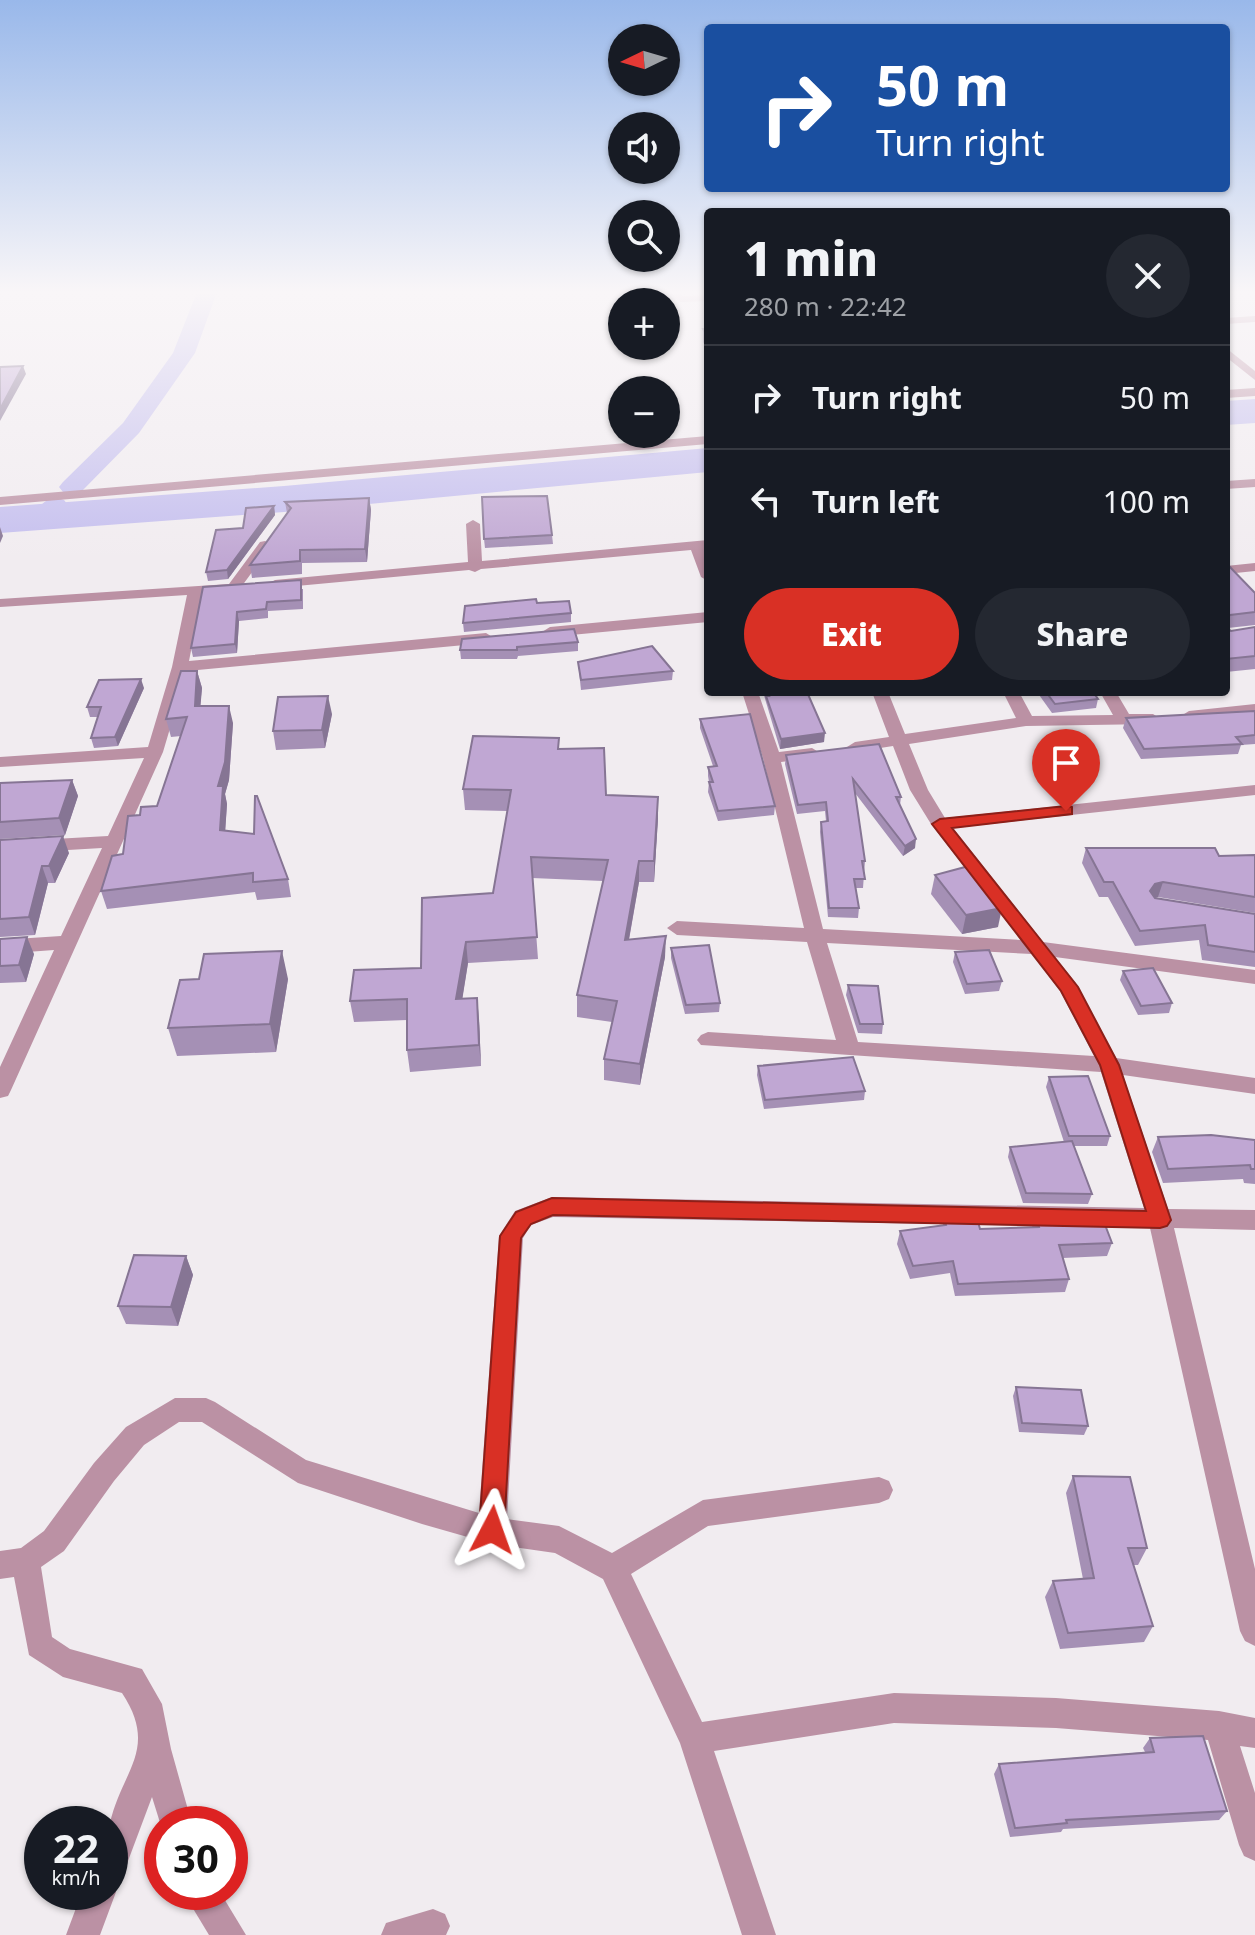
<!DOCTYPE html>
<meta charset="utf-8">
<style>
:root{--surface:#171b24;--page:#242831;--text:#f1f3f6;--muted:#9ea1a6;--line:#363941;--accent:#d93025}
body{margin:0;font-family:"Noto Sans",sans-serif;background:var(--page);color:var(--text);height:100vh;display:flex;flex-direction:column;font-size:30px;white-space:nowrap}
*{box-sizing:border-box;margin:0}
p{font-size:26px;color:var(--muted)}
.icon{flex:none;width:44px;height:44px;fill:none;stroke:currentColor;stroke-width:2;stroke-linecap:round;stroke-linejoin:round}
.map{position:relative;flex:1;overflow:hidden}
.panel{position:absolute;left:704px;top:208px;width:526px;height:488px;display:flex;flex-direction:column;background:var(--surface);border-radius:8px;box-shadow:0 2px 6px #0004}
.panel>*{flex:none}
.guide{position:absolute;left:704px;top:24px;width:526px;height:168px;border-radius:8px;box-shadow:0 2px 6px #0004;background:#1a4fa0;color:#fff;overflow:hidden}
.needle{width:52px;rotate:265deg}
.buttons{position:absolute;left:608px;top:24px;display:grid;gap:16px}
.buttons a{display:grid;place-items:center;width:72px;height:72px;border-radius:50%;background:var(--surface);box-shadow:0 2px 6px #0004;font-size:40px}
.speed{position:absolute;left:24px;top:1806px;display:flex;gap:16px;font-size:40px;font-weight:700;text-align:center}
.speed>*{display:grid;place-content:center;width:104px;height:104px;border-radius:50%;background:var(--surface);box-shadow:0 2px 6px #0004;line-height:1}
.speed small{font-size:20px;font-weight:400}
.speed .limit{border:12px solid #d22;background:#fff;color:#111}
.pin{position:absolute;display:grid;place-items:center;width:68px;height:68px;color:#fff;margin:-82px -34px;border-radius:50% 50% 50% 0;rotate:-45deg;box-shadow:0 0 8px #0007}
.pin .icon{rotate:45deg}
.me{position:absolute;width:88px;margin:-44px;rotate:4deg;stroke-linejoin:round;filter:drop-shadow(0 0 6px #0008)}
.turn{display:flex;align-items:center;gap:28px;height:168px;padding:0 40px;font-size:36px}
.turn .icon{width:104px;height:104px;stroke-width:2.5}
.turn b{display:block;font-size:56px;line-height:68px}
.round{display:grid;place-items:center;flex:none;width:84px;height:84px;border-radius:42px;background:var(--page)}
.head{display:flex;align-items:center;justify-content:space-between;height:136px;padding:0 40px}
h1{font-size:48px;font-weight:800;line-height:60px}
.cta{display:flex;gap:16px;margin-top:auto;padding:16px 40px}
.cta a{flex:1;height:92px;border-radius:48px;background:var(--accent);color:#fff;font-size:32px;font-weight:800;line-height:92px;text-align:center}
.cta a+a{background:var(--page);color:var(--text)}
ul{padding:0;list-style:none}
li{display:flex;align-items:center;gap:24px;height:104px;padding:0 40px;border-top:2px solid var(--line)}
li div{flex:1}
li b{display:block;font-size:30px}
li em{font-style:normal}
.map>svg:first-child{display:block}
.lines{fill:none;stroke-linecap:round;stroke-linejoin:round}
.canal{fill:#c4beee;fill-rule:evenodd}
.river{fill:#c4beee;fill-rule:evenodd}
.street{fill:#bb91a4;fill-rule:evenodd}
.wall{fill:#a590b5}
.shaded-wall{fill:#867594}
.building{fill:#c0a7d3;stroke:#867594;stroke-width:2}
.route{fill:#d93025;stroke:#8d1f18;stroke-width:2}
</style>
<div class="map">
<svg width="1255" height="1935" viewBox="0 0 1255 1935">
<rect width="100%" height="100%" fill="#f1ecf0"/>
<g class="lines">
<g class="canal">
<path d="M197 292H217L195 353 139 433 81 492H63L59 487 63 482 123 423 173 353Z"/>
<path d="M55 497 64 500 68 505 54 521H36L32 516C39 507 44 500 55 497Z"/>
</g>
<g class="river">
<path d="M1255 399V423L1226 425V401Z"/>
<path d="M708 448V472L284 512 0 533V507L284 486Z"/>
</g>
<g class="street">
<path d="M670 292H680L683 296 708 295V301L680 302Z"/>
<path d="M1255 316V322L1226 324V318Z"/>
<path d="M1226 348 1255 371V380L1226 357Z"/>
<path d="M1255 388V396L1226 398V390Z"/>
<path d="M708 436V444L0 505V497Z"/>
<path d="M1255 479V487L1226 489V481Z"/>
<path d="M473 520 480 524 482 561 708 540V548L704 549 708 558V581L701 577 691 550 481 569 475 572 469 570 275 588 268 584 275 580 468 562 466 524Z"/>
<path d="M265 541 272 545 239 590 202 594 189 661 486 633 494 638 486 643 187 671 163 752 11 1090 8 1096 0 1098V1067L54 950 0 954V940L61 936 102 848 0 854V842L108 836 144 758 0 767V757L148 747 172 667 187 595 0 607V599L229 584 260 542Z"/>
<path d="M1255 563V571L1226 574V566Z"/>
<path d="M708 612V622L550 637 542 632 550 627Z"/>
<path d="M742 692H758L779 752 812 748 820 753 812 758 781 762 823 929 1021 940 931 824 910 790 893 746 855 752 847 747 855 742 889 737 872 692H888L905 734 1016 718 1003 692H1019L1032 716 1113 715 1100 692H1116L1129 714H1153L1161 719 1153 724 1026 726 909 744 928 790 945 818 1255 785V795L953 828 1043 942 1255 970V984L1055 957 1075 982 1116 1058 1255 1078V1094L1123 1075 1168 1209 1255 1210V1230L1174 1228 1255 1569V1646L1245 1641 1240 1631 1150 1228 553 1217 531 1225 523 1238 507 1519 559 1526 612 1553 703 1500 879 1477 889 1481 893 1490 889 1499 879 1503 708 1526 631 1574 702 1722 894 1693 1056 1698 1219 1711 1255 1718V1748L1240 1746 1255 1793V1861L1244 1856 1239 1845 1208 1740 1056 1728 894 1723 714 1751 776 1935H742L680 1743 603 1579 555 1553 492 1544 422 1524 298 1483 202 1422H179L144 1445 114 1481 64 1551 41 1567 52 1637 70 1649 142 1669 162 1704 171 1749 192 1824H162V1829L152 1797 122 1877 111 1881 116 1892 100 1935H66L82 1892H110C110 1870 106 1843 110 1823 122 1770 159 1749 122 1693L63 1677 29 1655 14 1577 0 1579V1551L21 1548 44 1531 94 1463 126 1427 175 1398H206L215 1402 306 1460 479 1513 499 1236 515 1211 552 1197 1144 1208 1101 1072 701 1045 697 1040 701 1035 708 1032 836 1040 807 942 677 935 667 928 677 921 804 928 763 758ZM827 943 1032 954 1060 991 1094 1056 858 1042Z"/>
<path d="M1255 704V714L1189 721 1181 716 1189 711Z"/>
<path d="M183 1892H220L246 1935H209Z"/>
<path d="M433 1909 445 1914 450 1926 446 1935H381L386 1923Z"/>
</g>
</g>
<g class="wall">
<path d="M703 329H708V352L703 342Z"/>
<path d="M369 498 371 510 367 562 302 563V574L252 578 250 565 287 513 285 502Z"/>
<path d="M274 506 275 515 228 579 208 581 206 572Z"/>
<path d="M552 535 553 544 485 548 484 539Z"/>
<path d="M1226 565 1255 593V625L1228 628 1231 631 1255 627V669L1226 672Z"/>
<path d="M203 587 303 589V609L268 611V618L239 621 237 653 193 657 191 648Z"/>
<path d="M537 603 571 613V622L464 632 463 623Z"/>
<path d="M578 642V651L518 656 517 659H461L460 650Z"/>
<path d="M578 662 673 671 672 680 581 690Z"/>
<path d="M197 671 202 688 200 706 233 723 229 780 225 794 227 804 225 831 288 879 291 897 257 900 255 892 107 909 101 891 123 854 140 815 157 806 181 736 171 737 166 719Z"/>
<path d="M144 688 118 746 94 748 91 738 98 717H90L87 707Z"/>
<path d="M763 692H807L824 742 780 749Z"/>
<path d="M1037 692H1093L1098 699 1096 708 1052 713Z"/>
<path d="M1255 711V744L1241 745 1238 754 1141 759 1123 728 1126 718Z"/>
<path d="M332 714 325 748 276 750 273 731Z"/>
<path d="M700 719 775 806 774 815 718 821 708 792 709 782 708 776V767L713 766 700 728Z"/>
<path d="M560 749 606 795 658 818 654 882H639L629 940 665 957 640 1085 604 1080V1059L612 1022 577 1017V995L603 881 532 878 538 959 468 963 462 999 479 1019 481 1066 410 1072 407 1050V1020L354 1022 350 1001 421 968 493 893 507 811 465 810 463 789Z"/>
<path d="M786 755 901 797 900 805 915 848 903 856 855 793 865 861 863 888H856L859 908 858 918 828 917 820 832 821 822 826 821 825 811 797 814 785 764Z"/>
<path d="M72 780 78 796 65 835 0 839V783Z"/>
<path d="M0 840 69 853 55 883H48L35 935 0 937Z"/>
<path d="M1086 848 1219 856 1255 855V913L1158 897 1155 898 1255 914V967L1202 960 1199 940 1135 946 1108 897H1099L1082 863Z"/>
<path d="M935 875 998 927 962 934 931 894Z"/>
<path d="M0 939 34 954 26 982 0 983Z"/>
<path d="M671 948 720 1003 719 1012 685 1014 671 958Z"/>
<path d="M955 952 1002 981 999 991 965 994 953 962Z"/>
<path d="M1123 971 1172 1003 1169 1013 1138 1015 1120 980Z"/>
<path d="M288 979 276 1052 177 1056 168 1028Z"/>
<path d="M848 985 883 1024 882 1034 858 1033 846 995Z"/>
<path d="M758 1066 865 1091 864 1100 764 1109 757 1075Z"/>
<path d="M1049 1077 1110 1136 1107 1146H1074L1092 1194 1088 1204 1023 1203 1008 1157 1010 1147 1064 1142 1046 1087Z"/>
<path d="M1158 1137 1255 1140V1184L1244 1183 1243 1179 1163 1183 1152 1152Z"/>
<path d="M1036 1216 1112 1243 1107 1256 1063 1258 1069 1279 1065 1292 955 1296 950 1273 910 1279 897 1244 900 1231 943 1225 944 1218 980 1229 1032 1227Z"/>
<path d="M186 1256 193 1275 178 1326 126 1324 118 1306Z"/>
<path d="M1016 1387 1088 1426 1084 1435 1019 1432 1013 1396Z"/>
<path d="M1073 1476 1147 1548 1138 1565H1133L1153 1626 1144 1642 1060 1649 1045 1597 1053 1581 1083 1579 1066 1493Z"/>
<path d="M1150 1738 1227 1811 1219 1820 1063 1829 1061 1832 1010 1837 994 1774 999 1764 1145 1752 1143 1748Z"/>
</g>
<g class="shaded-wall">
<path d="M23 366 26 374 0 421V409Z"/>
<path d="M369 498 371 510 367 562 365 549Z"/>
<path d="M274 506 275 515 228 579 227 570Z"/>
<path d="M0 527 3 536 0 543Z"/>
<path d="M237 612 239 621 237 653 235 644Z"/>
<path d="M197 671 202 688 199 724 195 706Z"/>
<path d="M141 679 144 688 118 746 115 737Z"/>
<path d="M328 696 332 714 325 748 322 730Z"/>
<path d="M229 706 233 723 229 780 225 794 227 804 224 849 220 830 218 786Z"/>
<path d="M825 733 824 742 780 749 781 739Z"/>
<path d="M72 780 78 796 65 835 59 818Z"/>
<path d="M658 797V818L654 882V861Z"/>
<path d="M63 836 69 853 55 883 49 866Z"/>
<path d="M916 839 915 848 903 856 905 846Z"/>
<path d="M639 861V882L625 961V940Z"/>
<path d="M42 866 48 883 35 935 29 917Z"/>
<path d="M1163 882 1158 897 1150 899V891L1155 884Z"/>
<path d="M1002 908 998 927 962 934 966 915Z"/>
<path d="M666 936 665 957 640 1085V1064Z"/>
<path d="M27 937 34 954 26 982 19 965Z"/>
<path d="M466 942 468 963 459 1020 456 999Z"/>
<path d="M282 951 288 979 276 1052 270 1024Z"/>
<path d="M477 998 479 1019 481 1066 479 1045Z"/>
<path d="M186 1256 193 1275 178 1326 171 1307Z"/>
</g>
<g class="building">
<path d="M703 329H708V338Z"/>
<path d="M23 366 0 409V367Z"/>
<path d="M547 496 552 535 484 539 482 497Z"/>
<path d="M369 498 365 549 300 550V561L250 565 291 508 285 502Z"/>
<path d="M274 506 227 570 206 572 216 530 243 528 246 508Z"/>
<path d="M1226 565H1228L1255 593V612L1230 615 1227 618V628L1231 631 1255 627V656L1226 659Z"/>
<path d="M301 580V600L267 602 266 609 237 612 235 644 191 648 203 587Z"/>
<path d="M536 599 537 603 569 601 571 613 463 623 465 606Z"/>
<path d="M574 629 578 642 517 647V650H460L462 639Z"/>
<path d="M652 646 673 671 581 680 578 662Z"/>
<path d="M181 671H197L195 706H229L225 762 218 786H223L220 830 254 834 255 796H257L288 879 253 882V873L101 891 112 856 123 854 128 816 140 815 141 807 157 806 187 717 166 719Z"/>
<path d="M141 679 115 737 91 738 101 707H87L99 680Z"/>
<path d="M767 692H807L825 733 781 739 766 696H769Z"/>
<path d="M1046 692H1093L1098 699 1055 704Z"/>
<path d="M328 696 322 730 273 731 278 697Z"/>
<path d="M1255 711V735L1236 737 1242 744 1144 749 1126 718Z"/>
<path d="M750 714 775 806 718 811 709 782H713L708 767 717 766 700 719Z"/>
<path d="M473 736 559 738 558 749 604 748 606 795 658 797 654 861H639L625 940 666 936 640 1064 604 1059 617 1001 577 995 608 860 531 857 537 937 466 942 456 999 477 998 479 1045 407 1050V999L350 1001 354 970 421 968 422 898 493 893 511 790 463 789Z"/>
<path d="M879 744 901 797H896L916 839 905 846 853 779 865 861H862L865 879H854L859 908H829L821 822 828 821 826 802 798 805 786 755Z"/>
<path d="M72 780 59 818 0 822V783Z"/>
<path d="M63 836 49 866H42L29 917 0 919V840Z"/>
<path d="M1086 848H1215L1219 856 1255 855V897L1163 882 1155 884 1150 891 1155 898 1255 914V952L1208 945 1205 925 1140 931 1113 882H1104Z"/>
<path d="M969 866 1002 908 966 915 935 875Z"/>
<path d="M27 937 19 965 0 966V939Z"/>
<path d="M709 945 720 1003 686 1005 671 948Z"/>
<path d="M989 950 1002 981 967 984 955 952Z"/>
<path d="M282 951 270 1024 168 1028 180 980 199 979 204 954Z"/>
<path d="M1153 968 1172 1003 1141 1006 1123 971Z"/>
<path d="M848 985 878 986 883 1024H860Z"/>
<path d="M853 1057 865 1091 765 1100 758 1066Z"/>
<path d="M1088 1076 1110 1136H1069L1049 1077Z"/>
<path d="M1211 1135 1255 1140V1169H1251L1250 1165 1168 1169 1158 1137Z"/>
<path d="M1072 1141 1092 1194 1026 1193 1010 1147Z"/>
<path d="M1036 1216 1102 1217 1112 1243 1059 1245 1069 1279 958 1284 953 1261 913 1266 900 1231 946 1225 944 1218H977L980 1229 1039 1227Z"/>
<path d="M134 1255 186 1256 171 1307 118 1306Z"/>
<path d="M1016 1387 1081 1390 1088 1426 1022 1423Z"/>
<path d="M1073 1476 1130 1477 1147 1548H1128L1153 1626 1068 1633 1053 1581 1094 1578Z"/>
<path d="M1203 1736 1227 1811 1066 1820 1067 1823 1015 1828 999 1764 1154 1752 1150 1738Z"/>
</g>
<linearGradient id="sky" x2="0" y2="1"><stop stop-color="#99b8ea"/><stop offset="0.52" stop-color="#f9f6f8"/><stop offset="1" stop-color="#f9f6f8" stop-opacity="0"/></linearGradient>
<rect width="1255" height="563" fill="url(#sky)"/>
<path class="route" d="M1066 806 1072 807V814L952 828 1078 987 1119 1065 1171 1220 1167 1226 1160 1228 553 1215 531 1224 521 1238 504 1530 501 1538 492 1542 483 1538 479 1530 500 1236 516 1212 552 1198 1146 1211 1100 1065 1061 991 932 824 940 819Z"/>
</svg>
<div class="buttons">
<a><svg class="needle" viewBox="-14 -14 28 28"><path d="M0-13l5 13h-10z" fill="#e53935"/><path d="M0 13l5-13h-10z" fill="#9ea1a6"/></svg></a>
<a><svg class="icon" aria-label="sound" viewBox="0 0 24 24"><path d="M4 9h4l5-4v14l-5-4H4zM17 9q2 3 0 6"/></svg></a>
<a><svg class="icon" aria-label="search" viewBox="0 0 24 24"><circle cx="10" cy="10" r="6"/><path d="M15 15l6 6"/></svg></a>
<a>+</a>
<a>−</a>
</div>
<div class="speed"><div>22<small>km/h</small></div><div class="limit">30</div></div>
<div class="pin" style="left:1066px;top:811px;background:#d93025"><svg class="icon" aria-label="arrive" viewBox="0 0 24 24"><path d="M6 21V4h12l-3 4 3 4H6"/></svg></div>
<svg class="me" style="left:492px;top:1530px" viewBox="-20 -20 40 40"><path d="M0-17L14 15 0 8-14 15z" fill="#d93025" stroke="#fff" stroke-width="4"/></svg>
<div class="guide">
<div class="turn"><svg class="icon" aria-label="right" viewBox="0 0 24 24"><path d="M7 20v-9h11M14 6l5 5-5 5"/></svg><div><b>50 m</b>Turn right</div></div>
</div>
<section class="panel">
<div class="head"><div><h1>1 min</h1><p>280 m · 22:42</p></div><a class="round"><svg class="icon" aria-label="close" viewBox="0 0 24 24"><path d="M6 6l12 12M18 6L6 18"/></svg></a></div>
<ul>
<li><svg class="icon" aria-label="right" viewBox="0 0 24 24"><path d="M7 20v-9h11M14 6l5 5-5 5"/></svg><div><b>Turn right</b></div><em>50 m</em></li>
<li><svg class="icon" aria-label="left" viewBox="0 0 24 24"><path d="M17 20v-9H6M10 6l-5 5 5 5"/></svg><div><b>Turn left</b></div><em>100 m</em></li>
</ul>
<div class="cta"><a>Exit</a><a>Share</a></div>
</section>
</div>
